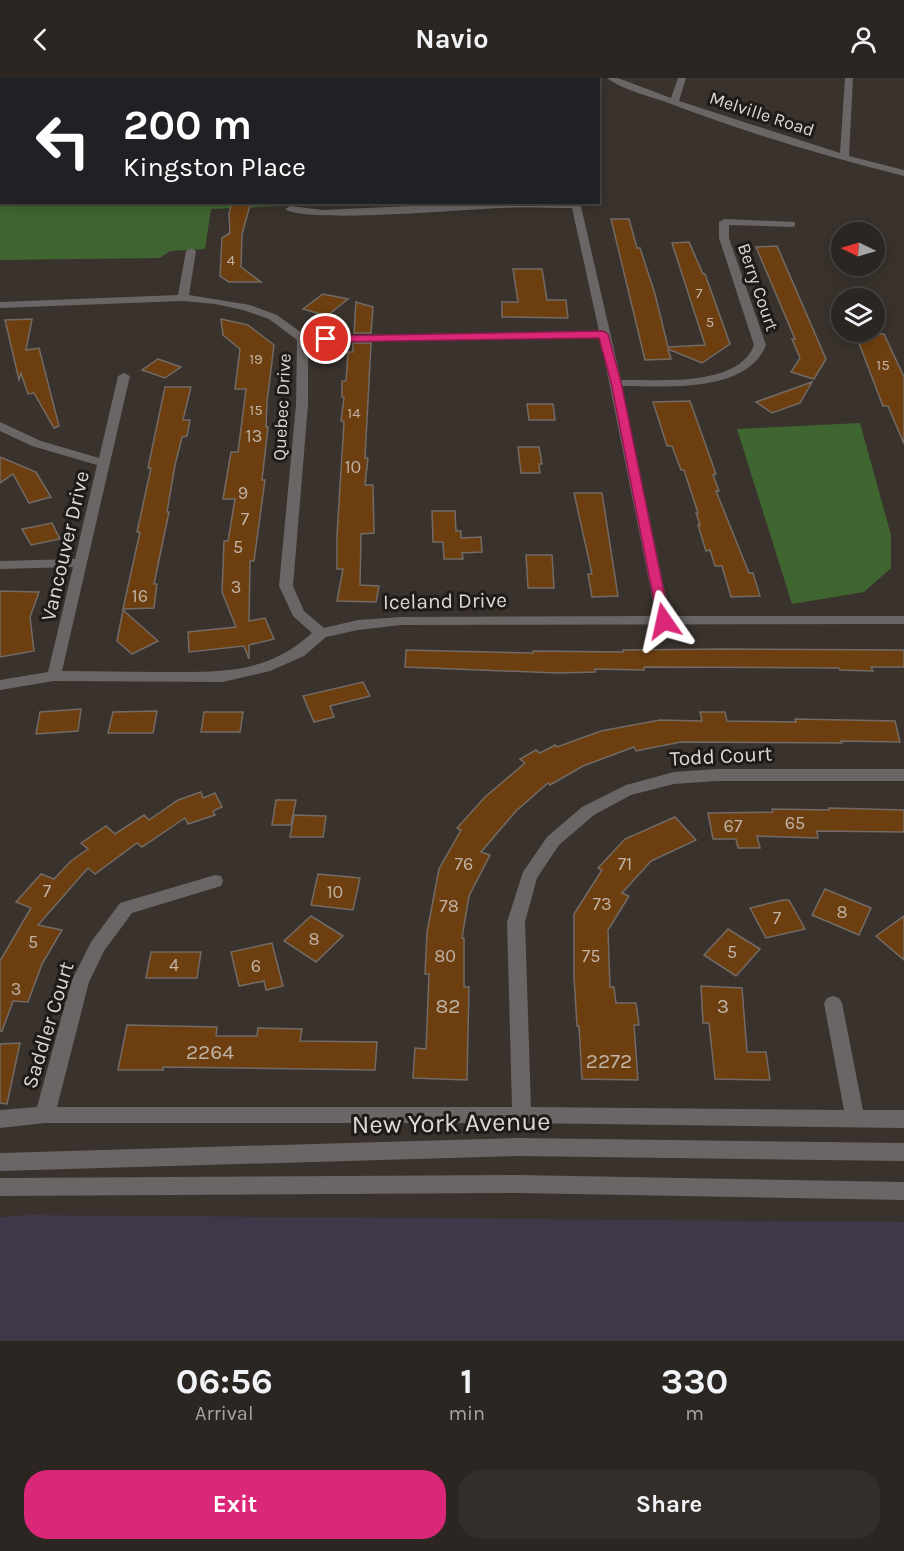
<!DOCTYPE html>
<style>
:root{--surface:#2b2622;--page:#332e2a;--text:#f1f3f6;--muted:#a6a5a5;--line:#474340;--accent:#db2777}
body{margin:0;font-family:Karla,sans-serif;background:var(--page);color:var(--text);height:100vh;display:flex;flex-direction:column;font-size:22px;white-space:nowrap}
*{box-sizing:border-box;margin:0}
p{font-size:20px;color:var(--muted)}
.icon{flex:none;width:33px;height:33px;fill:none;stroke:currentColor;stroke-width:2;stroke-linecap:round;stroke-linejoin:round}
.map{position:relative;height:1263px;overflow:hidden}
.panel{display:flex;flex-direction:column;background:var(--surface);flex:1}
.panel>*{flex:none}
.guide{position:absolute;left:0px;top:0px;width:600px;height:126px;box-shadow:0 3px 15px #0003,0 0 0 2px var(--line);background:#202124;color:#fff;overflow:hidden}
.needle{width:39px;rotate:275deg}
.buttons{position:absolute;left:831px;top:144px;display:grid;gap:12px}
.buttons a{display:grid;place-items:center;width:54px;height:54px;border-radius:50%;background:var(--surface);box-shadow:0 3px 15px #0003,0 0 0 2px var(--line);font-size:30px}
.pin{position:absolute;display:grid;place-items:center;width:51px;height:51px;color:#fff;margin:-26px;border:3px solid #fff;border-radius:50%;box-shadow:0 2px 6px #0007}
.me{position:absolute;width:66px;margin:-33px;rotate:349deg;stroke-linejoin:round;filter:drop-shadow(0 0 4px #0008)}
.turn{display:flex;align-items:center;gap:21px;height:126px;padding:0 24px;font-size:27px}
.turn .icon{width:78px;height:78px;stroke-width:2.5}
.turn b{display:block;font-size:42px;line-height:51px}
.eta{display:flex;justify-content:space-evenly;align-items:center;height:102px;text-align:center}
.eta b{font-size:36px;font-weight:700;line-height:42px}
.cta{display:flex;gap:12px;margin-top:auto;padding:12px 24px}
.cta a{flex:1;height:69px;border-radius:24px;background:var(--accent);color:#fff;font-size:24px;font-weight:700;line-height:69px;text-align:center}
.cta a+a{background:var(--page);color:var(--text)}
header{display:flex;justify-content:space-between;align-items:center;height:78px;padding:0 24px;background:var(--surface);font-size:27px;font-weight:700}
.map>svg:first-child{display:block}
.commercial{fill:#3f3848}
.green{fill:#3f6630}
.building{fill:#6d3f10;stroke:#726b65;stroke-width:1.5}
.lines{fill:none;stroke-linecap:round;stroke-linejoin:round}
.minor{fill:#6a6666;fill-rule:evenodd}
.route{fill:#db2777;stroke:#8e194d;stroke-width:1.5}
.labels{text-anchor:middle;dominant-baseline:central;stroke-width:6;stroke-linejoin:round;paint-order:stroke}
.far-number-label{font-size:15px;fill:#c0b2a4}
.far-street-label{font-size:18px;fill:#dcd8d5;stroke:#1e1b19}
.number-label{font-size:18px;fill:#c0b2a4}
.street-label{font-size:21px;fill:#dcd8d5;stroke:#1e1b19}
.near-number-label{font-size:21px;fill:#c0b2a4}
.near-street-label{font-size:26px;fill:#dcd8d5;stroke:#1e1b19}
</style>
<header><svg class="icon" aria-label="back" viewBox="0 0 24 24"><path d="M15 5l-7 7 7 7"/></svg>Navio<svg class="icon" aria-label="person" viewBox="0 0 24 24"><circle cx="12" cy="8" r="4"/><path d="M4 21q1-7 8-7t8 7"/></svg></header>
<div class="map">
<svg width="904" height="1263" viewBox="0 0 904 1263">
<rect width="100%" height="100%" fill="#39322d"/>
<path class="commercial" d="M29 1137 904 1144V1263H0V1139Z"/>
<g class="green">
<path d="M0 84 2 124H212V128H283L211 131 205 171 170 173 160 180 0 182Z"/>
<path d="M860 345 891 457V490L864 514 792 526 737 351Z"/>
</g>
<g class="building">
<path d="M232 124H251L242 156 241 189 261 204H229L220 198 222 160 230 155 229 135Z"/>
<path d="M611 141H629L637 170H640L655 216 668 269 705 267 672 165 689 164 703 196H705L730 266 702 285 668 271 671 281 645 282Z"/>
<path d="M777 168 826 281 814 301 791 294 800 280 792 261H795L756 169Z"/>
<path d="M513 191H542L547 222H566L568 240 502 239V224H518Z"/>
<path d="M323 216 348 221 327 238 303 231Z"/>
<path d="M356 224 373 229 371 255H354Z"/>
<path d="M32 241 26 272 39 270 59 348 54 350 34 315 28 316 21 295 19 302 5 242Z"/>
<path d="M221 241 248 247 274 267 267 324 266 349H268L262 402H265L254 483H250L249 543 265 540 274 561 249 567V581L244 568 189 574 188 554 236 549 222 514 224 463H228L235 421H223L231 374H238L246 311H235L240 271 223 257Z"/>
<path d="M859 256H884L904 299V366L888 328H883L857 260H861Z"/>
<path d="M353 265H371L365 380H368L365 407H373L374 455 361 456 360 507 379 508 376 524 337 523 343 491H337V457L344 344 341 343 344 319H342V303H346L348 274H353Z"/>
<path d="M158 281 181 289 165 300 142 292Z"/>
<path d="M812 304 800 325 772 335 756 324Z"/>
<path d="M165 309H191L183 342H190L187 358 182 359 175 387 167 434H169L154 506H157L154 530 123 531 140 454H137L151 390H148Z"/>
<path d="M690 323 716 396 713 397 719 413H716L749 495H753L760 518 731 519 722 488H715L710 472 706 473 698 447H700L696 435H698L684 392H681L672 368H667L653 324Z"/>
<path d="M527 326H553L555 342H529Z"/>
<path d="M518 369H539L542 386H539L540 395H521Z"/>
<path d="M0 379 36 394 51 419 29 425 13 396 0 405Z"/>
<path d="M574 415H602L618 518 592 519 588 496H592Z"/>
<path d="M432 433H455L456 453H461V460L481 459 482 474 462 475 463 481H444L443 464H433Z"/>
<path d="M52 445 60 461 31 467 22 451Z"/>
<path d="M526 477H552L554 510H528Z"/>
<path d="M0 513 39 514 30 539 34 573 0 579Z"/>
<path d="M123 532 158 563 132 576 117 563Z"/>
<path d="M723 571 904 572V589H871L873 593 840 592 839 590 644 589V592L595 591V594L557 595 405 589 406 572 533 575V573L623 574V572Z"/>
<path d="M363 604 370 618 330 628 334 639 314 644 303 618Z"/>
<path d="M81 631 78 653 36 656 40 634Z"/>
<path d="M157 633 153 655H108L113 634Z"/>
<path d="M204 634H243L240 654H201Z"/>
<path d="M700 634H725L727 643 796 644 795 641 895 643 900 664 841 663 842 665 681 664 636 673 634 669 583 688 550 707 548 705 516 733 481 774 490 777 469 818 462 860H464V909H469L467 1002 413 1000 415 970 426 971 429 896H425L427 854 439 791 461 752 457 750 485 719 525 685 520 681 536 672 540 675 555 667 557 669 601 653 660 642 702 643Z"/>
<path d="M201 714 203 720 215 715 222 729 213 733 215 737 188 746 185 740 142 769 137 765 95 796 88 790 38 847 62 852 42 886 28 924 13 923 2 953H0V883L31 830 16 824 41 796 54 801 71 783 88 771 81 765 106 748 115 756 144 737 149 742 178 722Z"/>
<path d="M276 722H296L291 747H272Z"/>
<path d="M829 730 904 732V754L817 753 818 760 757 758 760 770H738L736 761H713L708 735 773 734 772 731 829 732Z"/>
<path d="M294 737 326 738 323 759H290Z"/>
<path d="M675 739 696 762 651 783 622 815 629 818 608 852 610 909H614L616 925H636L639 947H634L638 1002 582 1001 579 948H577L574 899V836L602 792 598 790 625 761Z"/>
<path d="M318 796 360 800 353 832 311 827Z"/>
<path d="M825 811 871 830 859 857 812 837Z"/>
<path d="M783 822H789L805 851 766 860 750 830Z"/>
<path d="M311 838 343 858 316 884 284 863Z"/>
<path d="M904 838V882L876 858Z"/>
<path d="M728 851 760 871 736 898 704 877Z"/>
<path d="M272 865 283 908 266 912 264 903 239 908 231 874Z"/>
<path d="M151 874H201L197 900H146Z"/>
<path d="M701 908 742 910 747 974H766L770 1002 715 1001 709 945H703Z"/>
<path d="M127 947 217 949 216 958H257L258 950 302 951 300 963 377 964 375 992 163 989V992H118Z"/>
<path d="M20 965 7 1026 0 1025V966Z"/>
</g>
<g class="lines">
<g class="minor">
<rect x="39" y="0" width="8" height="2"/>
<path d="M164 0H172L163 2Z"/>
<rect x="292" y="0" width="8" height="2"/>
<rect x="418" y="0" width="8" height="2"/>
<path d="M543 0H551L552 2H544Z"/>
<path d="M607 0H618L671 20 678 0H686L679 23 840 75 845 0H853L849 78 904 92V98C825 78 747 55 671 26 651 18 624 13 607 0Z"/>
<path d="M1 78 2 86 0 87V79Z"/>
<path d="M497 124H580L621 302C658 301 738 310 754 267L719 160V144L724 141 795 144V148L792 149 729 147V160L766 267C747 316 665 308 622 308L670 538H904V546L401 547 358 552 326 559 304 578 270 593 223 604 54 603 0 612V602L48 594 73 489 0 491V483L75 481 97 387 32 368 0 353V344L41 363 99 380 118 298 124 295 130 298 62 593C95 593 127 594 160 594 219 594 266 597 312 555L293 538 279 508 296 327 297 262 269 241 243 232 215 226 183 223 0 230V224L178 217 186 173 191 170 196 173 189 217 250 227 277 237 306 258 599 253 572 130C548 130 525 129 502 130 467 131 306 146 285 131L290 128 323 132ZM600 259 656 538 401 539 358 542 324 550 304 533 293 508 308 327V264Z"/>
<path d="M717 691H904V703H717L674 706 631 717 594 737 559 767 537 800 525 844 531 1029 844 1032 824 925 827 920 833 918 839 920 842 925 863 1032H904V1050L522 1045H45L0 1050V1032L37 1029 71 904 91 864 120 825 215 797 221 798 223 803 221 808 132 835 104 873 89 904 57 1029H512L507 844 523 794 547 759 582 729 626 707 674 694Z"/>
<path d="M518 1060 904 1065V1083L518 1078 0 1093V1075Z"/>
<path d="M518 1097 904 1104V1122L518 1115 0 1118V1100Z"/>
</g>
</g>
<path class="route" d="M603 253 608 256 621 304 670 543 664 547 658 543 611 304 599 260 326 264 321 261 326 258Z"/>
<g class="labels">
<g class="far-number-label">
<text x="231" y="182">4</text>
<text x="699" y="215">7</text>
<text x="710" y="244">5</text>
<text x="256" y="281">19</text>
<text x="883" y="287">15</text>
<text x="256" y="332">15</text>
<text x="354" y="335">14</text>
</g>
<g class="far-street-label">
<text transform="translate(762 36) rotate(18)">Melville Road</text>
<text transform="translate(758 209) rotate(71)">Berry Court</text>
<text transform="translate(282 329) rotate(-87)">Quebec Drive</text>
</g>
<g class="number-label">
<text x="254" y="358">13</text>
<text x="353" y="389">10</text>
<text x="243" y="415">9</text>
<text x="245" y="441">7</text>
<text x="238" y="469">5</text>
<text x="236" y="509">3</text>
<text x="140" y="518">16</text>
<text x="795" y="745">65</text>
<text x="733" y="748">67</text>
<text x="464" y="786">76</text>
<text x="625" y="786">71</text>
<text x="47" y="813">7</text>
<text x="335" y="814">10</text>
<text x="602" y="826">73</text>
<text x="449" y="828">78</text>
<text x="842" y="834">8</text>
<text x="777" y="840">7</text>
<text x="314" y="861">8</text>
<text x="33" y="864">5</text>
<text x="732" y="874">5</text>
<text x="445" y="878">80</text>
<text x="591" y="878">75</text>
<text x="174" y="887">4</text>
<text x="256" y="888">6</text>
<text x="16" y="911">3</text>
</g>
<g class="street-label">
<text transform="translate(65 468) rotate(-77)">Vancouver Drive</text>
<text transform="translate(445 523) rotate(-1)">Iceland Drive</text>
<text transform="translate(721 678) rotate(-3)">Todd Court</text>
<text transform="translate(48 947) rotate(-73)">Saddler Court</text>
</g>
<g class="near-number-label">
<text x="448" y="928">82</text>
<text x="723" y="928">3</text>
<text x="210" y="974">2264</text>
<text x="609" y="983">2272</text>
</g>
<g class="near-street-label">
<text transform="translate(451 1045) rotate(-1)">New York Avenue</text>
</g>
</g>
</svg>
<div class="buttons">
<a><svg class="needle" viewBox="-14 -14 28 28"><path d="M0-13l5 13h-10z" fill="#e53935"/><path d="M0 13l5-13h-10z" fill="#a6a5a5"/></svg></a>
<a><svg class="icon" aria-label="layers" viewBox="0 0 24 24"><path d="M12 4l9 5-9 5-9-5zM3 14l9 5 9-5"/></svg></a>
</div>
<div class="pin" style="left:326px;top:261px;background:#d93025"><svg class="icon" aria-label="arrive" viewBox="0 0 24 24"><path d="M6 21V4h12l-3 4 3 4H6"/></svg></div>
<svg class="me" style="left:664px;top:543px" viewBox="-20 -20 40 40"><path d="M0-17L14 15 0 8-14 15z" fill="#db2777" stroke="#fff" stroke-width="4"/></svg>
<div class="guide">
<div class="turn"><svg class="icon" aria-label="left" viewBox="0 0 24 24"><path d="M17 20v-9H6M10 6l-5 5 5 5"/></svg><div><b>200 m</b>Kingston Place</div></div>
</div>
</div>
<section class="panel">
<div class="eta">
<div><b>06:56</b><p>Arrival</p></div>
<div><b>1</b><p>min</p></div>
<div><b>330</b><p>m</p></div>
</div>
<div class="cta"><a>Exit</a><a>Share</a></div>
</section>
